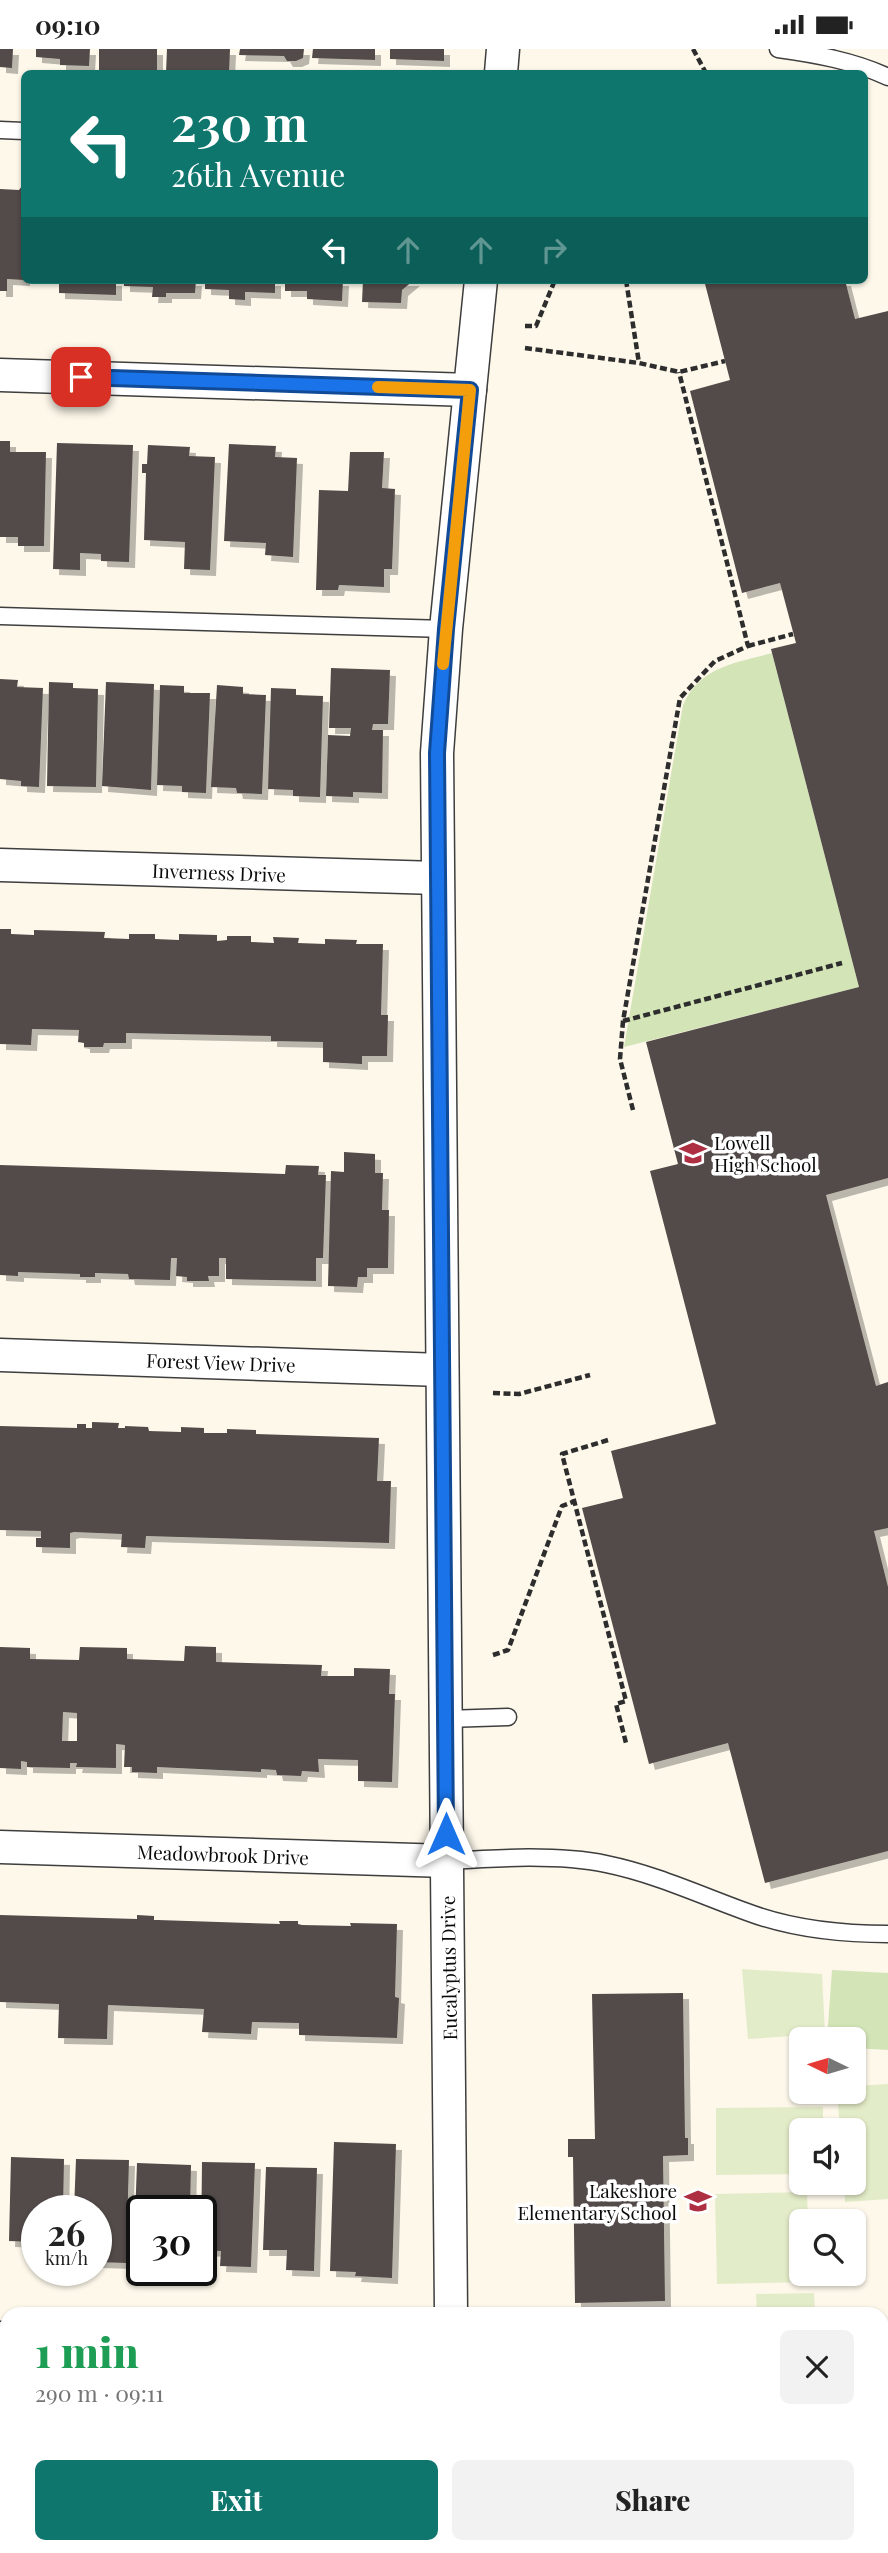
<!DOCTYPE html>
<meta charset="utf-8">
<style>
:root{--surface:#fff;--page:#f2f2f2;--text:#222;--muted:#767676;--accent:#0f766e}
body{margin:0;font-family:"Playfair Display",serif;background:var(--page);color:var(--text);height:100vh;display:flex;flex-direction:column;font-size:26px;white-space:nowrap}
*{box-sizing:border-box;margin:0}
p{font-size:23px;color:var(--muted)}
.icon{flex:none;width:38px;height:38px;fill:none;stroke:currentColor;stroke-width:2;stroke-linecap:round;stroke-linejoin:round}
.map{position:relative;flex:1;overflow:hidden}
.side{position:absolute;left:0px;top:2258px;width:889px;height:247px;display:flex;flex-direction:column;background:var(--surface);border-radius:21px 21px 0 0;box-shadow:0 2px 5px #0004}
.side>*{flex:none}
.banner{position:absolute;left:21px;top:21px;width:847px;height:214px;border-radius:10px;box-shadow:0 2px 5px #0004;background:#0f766e;color:#fff;overflow:hidden}
.needle{width:46px;rotate:275deg}
.buttons{position:absolute;left:789px;top:1978px;display:grid;gap:14px}
.buttons a{display:grid;place-items:center;width:77px;height:77px;border-radius:10px;background:var(--surface);box-shadow:0 2px 5px #0004;font-size:35px}
.speed{position:absolute;left:21px;top:2146px;display:flex;gap:14px;font-size:35px;font-weight:700;text-align:center}
.speed>*{display:grid;place-content:center;width:91px;height:91px;border-radius:50%;background:var(--surface);box-shadow:0 2px 5px #0004;line-height:1}
.speed small{font-size:18px;font-weight:400}
.speed .limit{border:4px solid #111;border-radius:10px;background:#fff;color:#111}
.pin{position:absolute;display:grid;place-items:center;width:60px;height:60px;color:#fff;margin:-30px;border-radius:14px;box-shadow:0 4px 10px #0006}
.me{position:absolute;width:77px;margin:-38px;rotate:0deg;stroke-linejoin:round;filter:drop-shadow(0 0 5px #0008)}
.turn{display:flex;align-items:center;gap:24px;height:147px;padding:0 35px;font-size:32px}
.turn .icon{width:91px;height:91px;stroke-width:2.5}
.turn b{display:block;font-size:49px;line-height:60px}
.lanes{display:flex;align-items:center;height:66px;padding:0 35px;background:#0003;justify-content:center;gap:35px;direction:ltr}
.lanes .off{opacity:.35}
.round{display:grid;place-items:center;flex:none;width:74px;height:74px;border-radius:10px;background:var(--page)}
.head{display:flex;align-items:center;justify-content:space-between;height:119px;padding:0 35px}
h1{font-size:42px;font-weight:800;line-height:52px;color:#1e9e55}
.primary-button{display:flex;gap:14px;margin-top:auto;padding:14px 35px}
.primary-button a{flex:1;height:80px;border-radius:10px;background:var(--accent);color:#fff;font-size:28px;font-weight:800;line-height:80px;text-align:center}
.primary-button a+a{background:var(--page);color:var(--text)}
.status{display:flex;justify-content:space-between;align-items:center;height:49px;padding:0 35px;background:var(--surface);direction:ltr}
.status svg{height:19px;fill:currentColor}
.map>svg:first-child{display:block}
.green{fill:#d3e4b7}
.pitch{fill:#e3ecc8}
.building{fill:#524b48;fill-rule:evenodd;filter:url(#shadow)}
.lines{fill:none;stroke-linecap:round;stroke-linejoin:round}
.service-casing{stroke:#3e3e3e;stroke-width:19}
.minor-casing{stroke:#3e3e3e;stroke-width:35}
.path{stroke:#2d2d2d;stroke-width:4.5;stroke-dasharray:7 3.5;stroke-linecap:butt}
.service{stroke:#fff;stroke-width:16}
.minor{stroke:#fff;stroke-width:32}
.route-casing{stroke:#114b97;stroke-width:18}
.route{stroke:#1a73e8;stroke-width:12}
.slow{stroke:#f59e0b;stroke-width:12}
.labels{text-anchor:middle;dominant-baseline:central;stroke-width:7;stroke-linejoin:round;paint-order:stroke}
.street-label{font-size:19px;fill:#0b0b0b;stroke:#fff}
.poi-label{font-size:19px;fill:#0b0b0b;stroke:#fff;text-anchor:start}
</style>
<div class="status"><b>09:10</b><svg viewBox="0 0 49 12"><path d="M0 12V9h3v3zM5 12V6h3v6zM10 12V3h3v9zM15 12V0h3v12zM26 1h20v11H26zM47 4h2v5h-2z"/></svg></div>
<div class="map">
<svg width="888" height="2504" viewBox="0 0 888 2504">
<defs>
<filter id="shadow"><feDropShadow dx="6" dy="6" stdDeviation="0" flood-color="#0004"/></filter>
</defs>
<rect width="100%" height="100%" fill="#fdf8ea"/>
<g class="green">
<path d="M772 604 859 938 624 998 683 656C700 617 736 614 772 604Z"/>
<path d="M832 1921 888 1924V2001L854 1999V1990H827Z"/>
</g>
<g class="pitch">
<path d="M742 1920 822 1925 825 1985 748 1990Z"/>
<path d="M888 2035V2150L845 2153 844 2133H854V2081H840L837 2042H854V2037Z"/>
<path d="M823 2058V2081H802L801 2125 716 2126V2059Z"/>
<path d="M807 2143 808 2172H802V2224H808L809 2233 717 2235 715 2145Z"/>
<path d="M814 2244 815 2264H757L756 2245Z"/>
</g>
<g class="building">
<path d="M0 0H13L12 19 0 18Z"/>
<path d="M36 0H90L89 17 60 16V10L36 8Z"/>
<rect x="99" y="0" width="58" height="24"/>
<path d="M167 0H230L229 24H166Z"/>
<path d="M240 0H304L303 9 296 12H287L284 7 239 6Z"/>
<path d="M313 0H375V11L312 9Z"/>
<path d="M390 0H444V12L390 10Z"/>
<path d="M22 137H24V231L7 230V242H0V140L19 141Z"/>
<path d="M59 231H116V246L59 244Z"/>
<path d="M124 231H196L195 244H166V248H152L153 238 124 237Z"/>
<path d="M205 231H275V244L245 243V251L229 250V241L205 240Z"/>
<path d="M285 231H343L342 252 307 250V242H285Z"/>
<path d="M363 231H414L402 241 401 254 362 253Z"/>
<path d="M704 231H845L855 270 888 262V1129L826 1146 876 1337 888 1333V1479L874 1482 888 1538V1802L765 1834 728 1694 649 1715 582 1459 623 1449 611 1402 716 1375 650 1122 678 1115 646 993 859 938 771 600 796 594 780 534 742 544 690 342 730 331Z"/>
<path d="M0 392H10V403H46L44 497H18V488H0Z"/>
<path d="M57 394 133 396 129 513 101 512V505L80 504V521L53 520Z"/>
<path d="M229 395 276 397 275 408 297 409 293 508 265 506 266 494 224 492Z"/>
<path d="M148 396 190 398 189 407 215 408 210 521 184 520 185 493 144 491 146 424H142V415H147Z"/>
<path d="M350 403H384L382 439 395 440 392 520H384V538L339 536 338 541H316L319 441 348 442Z"/>
<path d="M331 619 390 621 388 675H373L372 681H383L382 744 353 743V748L326 747 328 686 350 687 351 679H329Z"/>
<path d="M0 630 18 631 17 638 43 639 39 738 21 737V732L0 730Z"/>
<path d="M49 633 73 634V639L98 640 96 738 47 737Z"/>
<path d="M106 633 154 635 151 741 102 737Z"/>
<path d="M160 636 184 637V644H210L206 744 182 743V737L157 736Z"/>
<path d="M217 636 243 638V645L266 646 262 745 237 744 236 739 211 738Z"/>
<path d="M271 639 296 640V646L323 647 320 748 293 747V741L268 740Z"/>
<path d="M0 880H11V885L34 886V881L105 883 104 889 129 890V885H155V890L179 891V885L217 886V892L227 891V887H251V893L274 894 273 888 299 889 298 894 325 895V890L357 891 356 895H383L381 966H388L387 1007H362V1015L323 1013V993L271 992V987L126 984V994H104L103 998H84V994L78 993 79 981 32 980 31 996 0 995Z"/>
<path d="M344 1103 375 1105V1124H383L382 1161H389L388 1219H367V1228H358L357 1238 328 1237 331 1122 344 1123Z"/>
<path d="M0 1116 285 1125 286 1116 319 1117 318 1126H326L323 1209H316V1232L226 1230V1209H219V1227H208L209 1232H187V1228L176 1227 177 1209H171L170 1231 129 1230 128 1225 95 1224V1228H80V1225L18 1223V1227L0 1226Z"/>
<path d="M92 1373 119 1374 118 1379H125V1377L148 1378 149 1382 181 1383V1378L204 1379V1384H227V1380L256 1381V1385L379 1389 377 1432H391L389 1494 146 1487 145 1499 121 1498 122 1485 74 1483 70 1484V1499L36 1498V1489H41V1482L0 1481V1377L77 1379V1375H86V1379H92Z"/>
<path d="M185 1597 216 1598V1613L322 1616 321 1627H354V1619L390 1620 389 1645H395L392 1733 358 1732V1711L318 1710 319 1723 302 1722 301 1727 277 1726 276 1721 261 1720V1723L157 1718V1724L132 1723V1718H124L125 1696 116 1695V1719L76 1718 77 1714H70V1719L27 1718V1713L21 1712V1720L0 1719V1598L30 1599V1610L79 1611 80 1598 127 1599V1610L184 1612ZM63 1663 77 1664V1692H62Z"/>
<path d="M0 1866 137 1870V1866L154 1867V1871H158L280 1875 279 1872H298V1875L302 1876 351 1877 350 1874 397 1875 395 1948 399 1949 397 1989 299 1986V1974L252 1973 251 1985 202 1983 204 1960 108 1956 107 1990 58 1989 59 1955 0 1953Z"/>
<path d="M683 1944 685 2089H688V2106L663 2107 665 2252 575 2254 573 2108H568V2090H595L592 1945Z"/>
<path d="M334 2093 396 2095 392 2229 355 2227 356 2223 330 2222Z"/>
<path d="M11 2108 64 2110 63 2161H37V2213H32L33 2193 9 2192Z"/>
<path d="M76 2110 129 2111 126 2214 96 2213V2161H74Z"/>
<path d="M202 2113 255 2114 251 2218 220 2217 221 2202 201 2201Z"/>
<path d="M137 2114 191 2116 190 2161H142V2198L134 2197Z"/>
<path d="M266 2118 317 2119 314 2222 286 2221 287 2201H263Z"/>
<path d="M0 2357 6 2358 5 2382 0 2383Z"/>
<rect x="557" y="2497" width="165" height="7"/>
<path d="M760 2497H813L809 2504H756Z"/>
</g>
<g class="lines">
<defs>
<g id="service">
<path d="M778 0C815 5 854 12 888 28"/>
<path d="M0 81 24 82"/>
<path d="M0 567 446 580"/>
<path d="M446 1670 508 1668"/>
<path d="M447 1812C496 1809 558 1805 606 1815 655 1825 700 1846 747 1863 792 1880 840 1885 888 1885"/>
</g>
<g id="minor">
<path d="M501 24 503 0"/>
<path d="M0 326 470 341"/>
<path d="M0 816 437 829"/>
<path d="M0 1306 442 1321"/>
<path d="M0 1798 447 1812"/>
<path d="M451 2264 437 704 446 580 481 231"/>
<path d="M0 2289H7"/>
<path d="M453 2497 454 2504"/>
</g>
</defs>
<use href="#service" class="service-casing"/>
<use href="#minor" class="minor-casing"/>
<g class="path">
<path d="M693 0 706 24"/>
<path d="M626 231 639 314"/>
<path d="M525 277H536L555 231"/>
<path d="M525 299 639 314 679 323 725 312"/>
<path d="M748 597 793 585"/>
<path d="M623 972 842 914"/>
<path d="M633 1061 620 1010 623 972 680 649 715 612 748 597 679 323"/>
<path d="M493 1344 519 1345 590 1326"/>
<path d="M608 1391 562 1405 626 1652 616 1655 626 1694"/>
<path d="M493 1606 508 1601 562 1457 575 1452"/>
</g>
<use href="#service" class="service"/>
<use href="#minor" class="minor"/>
</g>
<g class="lines">
<defs>
<path id="route" d="M81 328 470 341 446 580 437 704 446 1785"/>
</defs>
<use href="#route" class="route-casing"/>
<use href="#route" class="route"/>
<path class="slow" d="M378 338 470 341 443 615"/>
</g>
<defs>
<symbol id="school-bare" viewBox="-9 -9 18 18"><path d="M0-5L7-2L0 1L-7-2ZM-4 1L0 2.5L4 1V4Q0 6-4 4Z" fill="#ae2f42" stroke="#fff" stroke-width="2.5" paint-order="stroke"/></symbol>
</defs>
<g fill-rule="evenodd">
<use href="#school-bare" x="674" y="1085" width="38" height="38"/>
<use href="#school-bare" x="679" y="2133" width="38" height="38"/>
</g>
<g class="labels">
<g class="street-label">
<text transform="translate(219 823) rotate(2)">Inverness Drive</text>
<text transform="translate(221 1313) rotate(2)">Forest View Drive</text>
<text transform="translate(223 1805) rotate(2)">Meadowbrook Drive</text>
<text transform="translate(448 1919) rotate(-91)">Eucalyptus Drive</text>
</g>
<g class="poi-label">
<text x="714" y="1093">Lowell<tspan x="714" dy="22">High School</tspan></text>
<text x="677" y="2141" text-anchor="end">Lakeshore<tspan x="677" dy="22">Elementary School</tspan></text>
</g>
</g>
</svg>
<div class="buttons">
<a><svg class="needle" viewBox="-14 -14 28 28"><path d="M0-13l5 13h-10z" fill="#e53935"/><path d="M0 13l5-13h-10z" fill="#767676"/></svg></a>
<a><svg class="icon" aria-label="sound" viewBox="0 0 24 24"><path d="M4 9h4l5-4v14l-5-4H4zM17 9q2 3 0 6"/></svg></a>
<a><svg class="icon" aria-label="search" viewBox="0 0 24 24"><circle cx="10" cy="10" r="6"/><path d="M15 15l6 6"/></svg></a>
</div>
<div class="speed"><div>26<small>km/h</small></div><div class="limit">30</div></div>
<div class="pin" style="left:81px;top:328px;background:#d93025"><svg class="icon" aria-label="arrive" viewBox="0 0 24 24"><path d="M6 21V4h12l-3 4 3 4H6"/></svg></div>
<svg class="me" style="left:446px;top:1785px" viewBox="-20 -20 40 40"><path d="M0-17L14 15 0 8-14 15z" fill="#1a73e8" stroke="#fff" stroke-width="4"/></svg>
<div class="banner">
<div class="turn"><svg class="icon" aria-label="left" viewBox="0 0 24 24"><path d="M17 20v-9H6M10 6l-5 5 5 5"/></svg><div><b>230 m</b>26th Avenue</div></div>
<div class="lanes"><svg class="icon" aria-label="left" viewBox="0 0 24 24"><path d="M17 20v-9H6M10 6l-5 5 5 5"/></svg><svg class="icon off" aria-label="ahead" viewBox="0 0 24 24"><path d="M12 20V5M6 11l6-6 6 6"/></svg><svg class="icon off" aria-label="ahead" viewBox="0 0 24 24"><path d="M12 20V5M6 11l6-6 6 6"/></svg><svg class="icon off" aria-label="right" viewBox="0 0 24 24"><path d="M7 20v-9h11M14 6l5 5-5 5"/></svg></div>
</div>
<section class="side">
<div class="head"><div><h1>1 min</h1><p>290 m · 09:11</p></div><a class="round"><svg class="icon" aria-label="close" viewBox="0 0 24 24"><path d="M6 6l12 12M18 6L6 18"/></svg></a></div>
<div class="primary-button"><a>Exit</a><a>Share</a></div>
</section>
</div>
